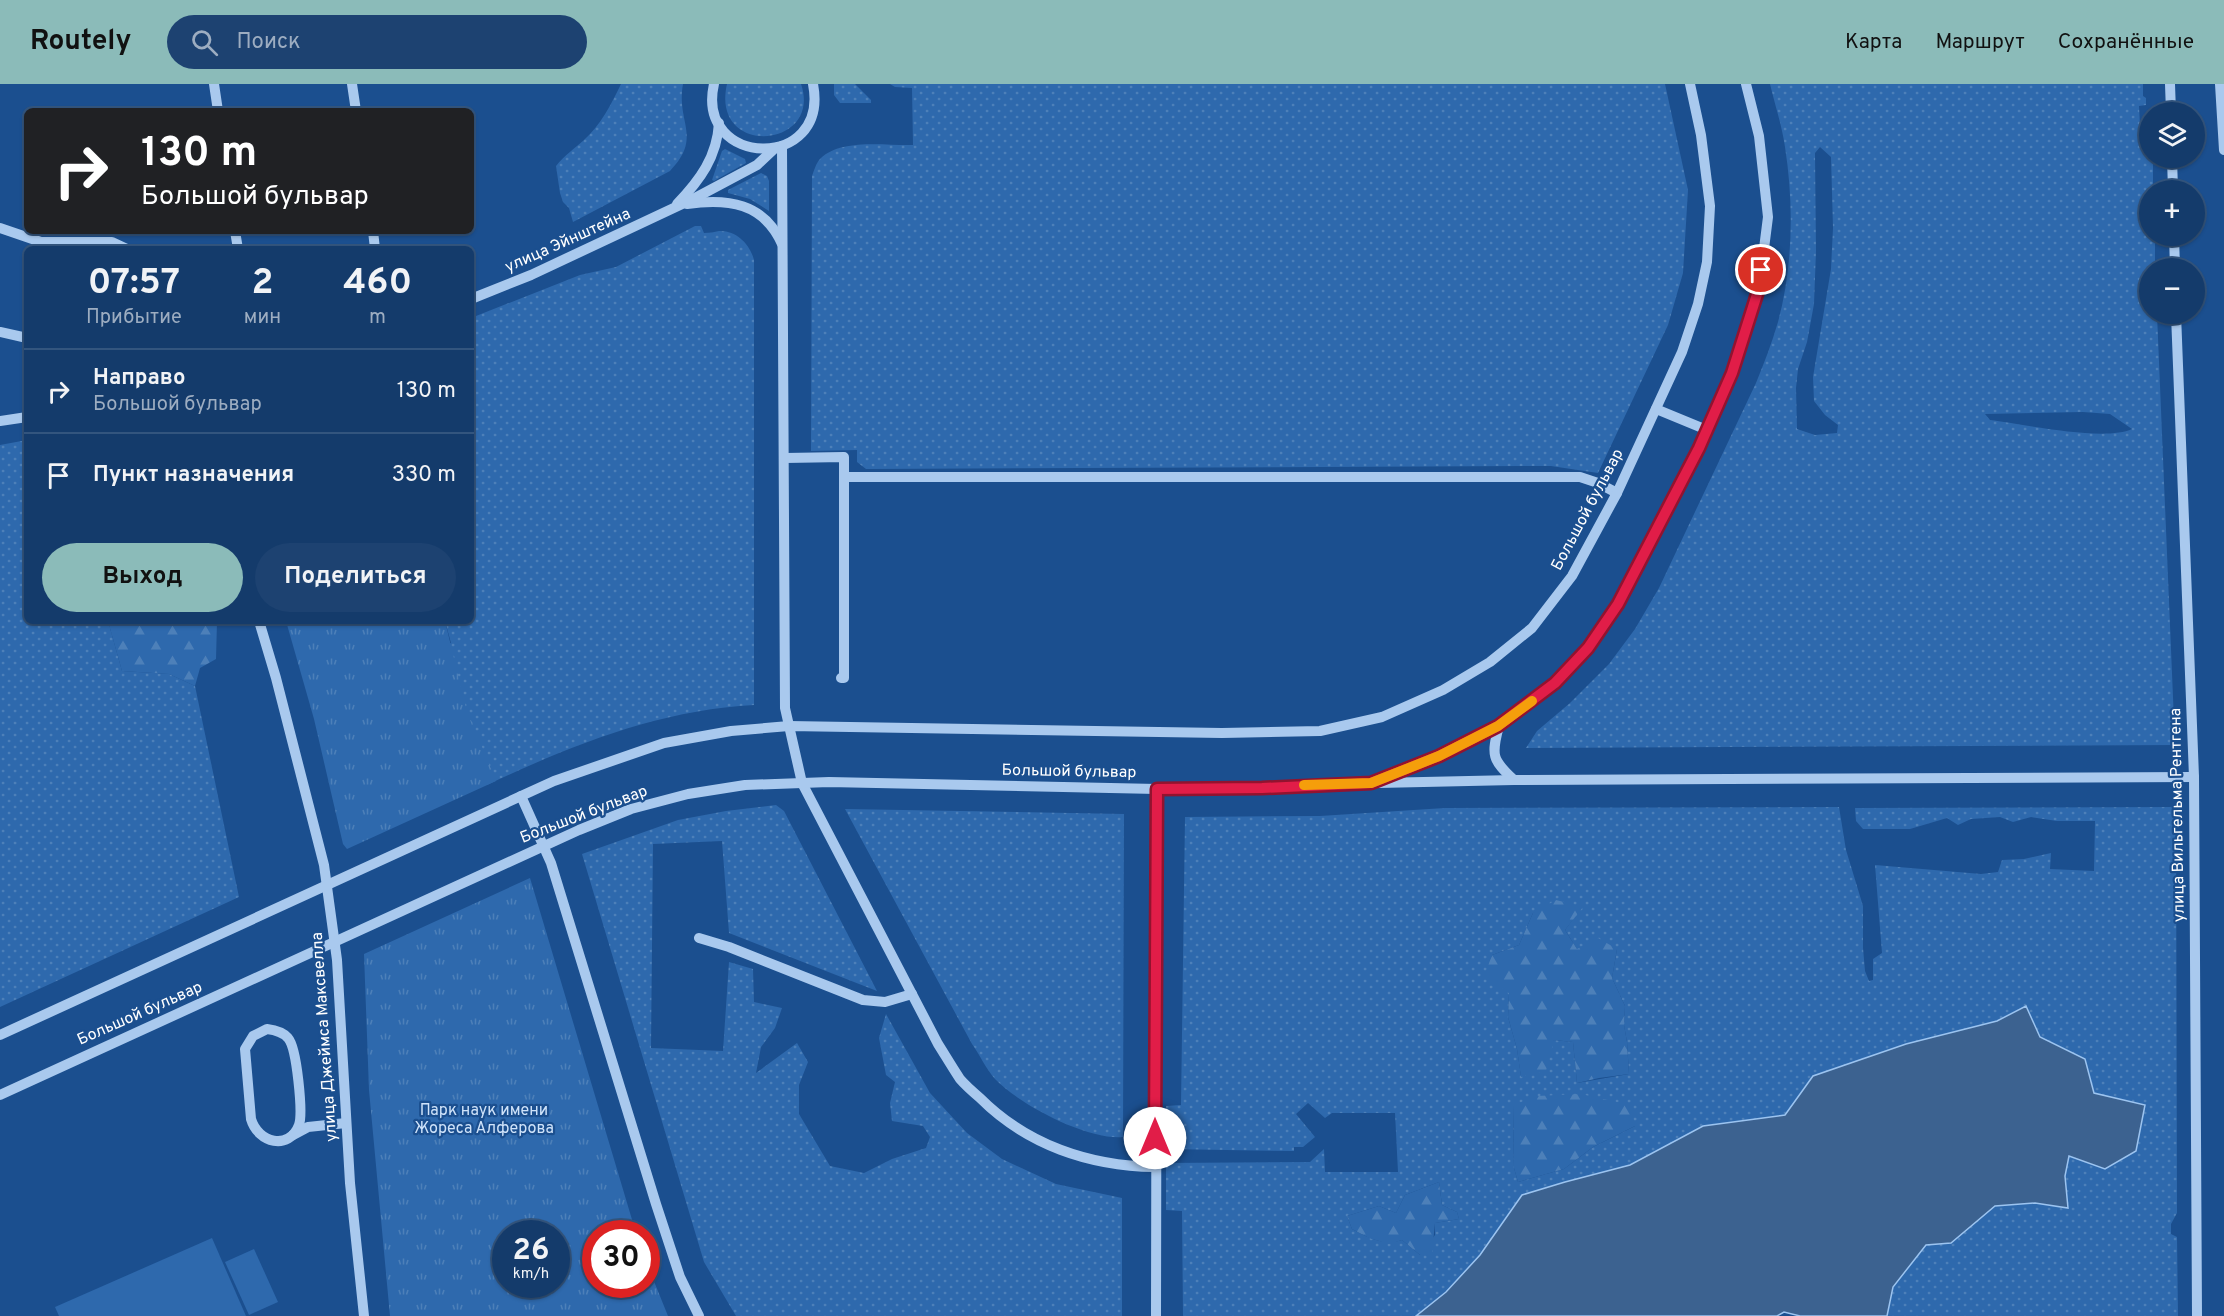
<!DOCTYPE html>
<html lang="ru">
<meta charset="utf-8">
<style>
:root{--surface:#143b6b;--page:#1d4271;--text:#f1f3f6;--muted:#9dadc1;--line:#33557e;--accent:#8bbbb9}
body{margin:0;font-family:Overpass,sans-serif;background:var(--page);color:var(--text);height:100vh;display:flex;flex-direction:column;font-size:22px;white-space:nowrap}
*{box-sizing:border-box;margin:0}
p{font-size:20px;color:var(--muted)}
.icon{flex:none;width:33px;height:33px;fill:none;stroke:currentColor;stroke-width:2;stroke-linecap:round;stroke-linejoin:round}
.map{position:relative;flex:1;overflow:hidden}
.drawer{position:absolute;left:24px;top:162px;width:450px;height:378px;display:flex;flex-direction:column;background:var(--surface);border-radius:9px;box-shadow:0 2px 4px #0004,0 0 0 2px var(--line)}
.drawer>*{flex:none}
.hud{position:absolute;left:24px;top:24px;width:450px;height:126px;border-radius:9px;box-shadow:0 2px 4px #0004,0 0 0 2px var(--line);background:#202124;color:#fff;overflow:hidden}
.controls{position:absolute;left:2139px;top:18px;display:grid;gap:12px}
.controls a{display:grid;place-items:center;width:66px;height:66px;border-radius:50%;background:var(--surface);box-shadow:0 2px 4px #0004,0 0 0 2px var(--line);font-size:30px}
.speed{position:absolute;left:492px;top:1136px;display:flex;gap:12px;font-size:30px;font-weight:700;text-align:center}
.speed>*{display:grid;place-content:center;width:78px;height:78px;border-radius:50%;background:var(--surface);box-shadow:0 2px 4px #0004,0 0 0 2px var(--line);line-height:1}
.speed small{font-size:15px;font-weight:400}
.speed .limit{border:9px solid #d22;background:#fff;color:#111}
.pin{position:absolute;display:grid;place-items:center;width:51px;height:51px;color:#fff;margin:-26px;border:3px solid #fff;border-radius:50%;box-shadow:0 2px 6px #0007}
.me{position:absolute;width:66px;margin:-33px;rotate:0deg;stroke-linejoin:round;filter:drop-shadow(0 0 4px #0008)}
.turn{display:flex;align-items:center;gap:21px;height:126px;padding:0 18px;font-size:27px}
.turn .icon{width:78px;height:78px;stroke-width:2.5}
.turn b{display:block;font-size:42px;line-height:51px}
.eta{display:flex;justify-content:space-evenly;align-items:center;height:102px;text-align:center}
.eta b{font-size:36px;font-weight:700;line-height:42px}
.button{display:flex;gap:12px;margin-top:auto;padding:12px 18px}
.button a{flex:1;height:69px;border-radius:36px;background:var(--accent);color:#111;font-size:24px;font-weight:700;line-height:69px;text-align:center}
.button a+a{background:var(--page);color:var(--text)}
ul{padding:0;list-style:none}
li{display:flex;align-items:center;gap:18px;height:84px;padding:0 18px;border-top:2px solid var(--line)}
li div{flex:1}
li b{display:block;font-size:22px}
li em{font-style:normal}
header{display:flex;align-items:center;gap:36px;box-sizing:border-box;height:84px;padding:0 30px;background:var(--accent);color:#111}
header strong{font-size:28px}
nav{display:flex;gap:33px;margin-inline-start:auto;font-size:21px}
.search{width:420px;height:54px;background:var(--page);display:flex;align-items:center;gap:15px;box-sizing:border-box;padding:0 21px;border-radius:33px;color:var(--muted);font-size:22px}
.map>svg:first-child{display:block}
.grass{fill:url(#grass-dots);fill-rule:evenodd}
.forest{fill:url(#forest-firs)}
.park{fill:url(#park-tufts);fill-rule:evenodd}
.pitch{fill:#2e69ad}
.water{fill:#3c6290;stroke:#9cc4f0;stroke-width:1.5}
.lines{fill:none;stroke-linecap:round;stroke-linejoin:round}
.minor{stroke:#a9c9ee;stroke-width:10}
.route-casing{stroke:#92132f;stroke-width:15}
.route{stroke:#e11d48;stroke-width:10}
.slow{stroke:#f59e0b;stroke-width:10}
.labels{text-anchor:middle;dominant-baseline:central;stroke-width:4.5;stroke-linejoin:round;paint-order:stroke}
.street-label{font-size:16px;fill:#fff;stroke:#1b4f8f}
.park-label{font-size:16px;fill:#cfe3fa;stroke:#1b4f8f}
</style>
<header>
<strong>Routely</strong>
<div class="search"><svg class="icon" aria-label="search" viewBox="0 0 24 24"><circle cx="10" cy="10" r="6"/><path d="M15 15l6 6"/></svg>Поиск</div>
<nav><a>Карта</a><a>Маршрут</a><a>Сохранённые</a></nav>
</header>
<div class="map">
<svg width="2224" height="1232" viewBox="0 0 2224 1232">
<defs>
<pattern id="grass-dots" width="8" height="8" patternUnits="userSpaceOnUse" patternTransform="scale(1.5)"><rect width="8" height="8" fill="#2e69ad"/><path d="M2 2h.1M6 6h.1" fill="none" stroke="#4d80b9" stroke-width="1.8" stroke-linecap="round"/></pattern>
<pattern id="forest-firs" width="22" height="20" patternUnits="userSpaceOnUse" patternTransform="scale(1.5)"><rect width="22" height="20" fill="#2e69ad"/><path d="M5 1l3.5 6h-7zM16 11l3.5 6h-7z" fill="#4d80b9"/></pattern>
<pattern id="park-tufts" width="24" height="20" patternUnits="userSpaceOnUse" patternTransform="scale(1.5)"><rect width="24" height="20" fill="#2e69ad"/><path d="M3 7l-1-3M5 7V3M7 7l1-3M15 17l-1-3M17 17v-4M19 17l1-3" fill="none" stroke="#4d80b9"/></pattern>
</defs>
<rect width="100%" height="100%" fill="#1b4f8f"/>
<g class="grass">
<path d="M621 0H683C676 39 703 53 670 87L573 138 569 124 563 118 560 109 556 82C565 71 574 65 584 56 600 42 612 19 621 0Z"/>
<path d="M727 0H801C823 65 710 74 727 0Z"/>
<path d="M834 0H855L871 16V19H840L834 11Z"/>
<path d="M890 0H1665L1688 106 1683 189 1668 241 1598 389 1551 382 866 385 857 378V366L811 367 812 92C814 87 816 79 820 75 841 54 885 62 913 61L912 4 895 3Z"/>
<path d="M1770 0H2143V12L2146 14V21L2139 22 2140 42 2147 44V47L2140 50V58H2149L2150 74H2153V106H2150V152H2155V184H2150V230H2157L2175 661 1526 664 1537 647 1570 619 1609 580 1635 545 1659 504 1756 299C1764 279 1772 259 1778 238 1793 183 1794 120 1785 63 1782 42 1775 21 1770 0ZM1820 63 1831 73 1833 144 1831 185 1813 293 1814 317 1825 331 1838 341 1837 349 1815 351 1797 345 1796 304 1798 285 1807 258 1814 220 1816 167 1815 69ZM2083 328 2110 330 2132 345C2104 358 2023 340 1990 336L1985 330Z"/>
<path d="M725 65 745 75 746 79 714 97 712 96 722 67Z"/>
<path d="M761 89 767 92 769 97V127L750 115 728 109V106Z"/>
<path d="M695 142H701L704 149C710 149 714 148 719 147 736 146 750 160 754 176V621C659 626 572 661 487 701L444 561 451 559 445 537H471V234L580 191 616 183Z"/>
<path d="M27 356V537H108L122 587 169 590 195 602 239 813 0 923V361Z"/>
<path d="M776 721 784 727 877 907 729 849 722 757 653 760 651 964 723 967 729 878 753 885 754 918 782 924 775 944 761 963 756 989 797 959 808 978 799 1001V1030L830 1082 864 1089 892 1075 926 1064 930 1053 923 1042 892 1037 890 1019 895 998 886 991 879 954 886 930 930 1009 967 1049 1002 1075 1056 1100 1122 1114V1232H736L704 1178 582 770 678 736 726 727Z"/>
<path d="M1839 723 1846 766 1863 822V864L1865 887 1869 897 1873 896V875L1882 869 1875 781 1981 790 1998 788 2002 776 2024 775 2051 769 2050 785 2094 787 2095 737H2057L2031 733 2013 738 2000 733 1971 735 1958 741 1947 734 1910 745H1863L1856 737 1855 724 2176 723 2177 1129 2171 1140V1150L2177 1153 2178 1232H1887L1893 1203 1926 1161 1951 1159 1995 1122 2035 1119 2068 1124 2065 1092 2069 1072 2105 1085 2145 1021 2094 1009 2085 975 2040 953 2026 922 1997 937 1906 960 1813 992 1785 1031 1703 1042 1630 1081 1565 1098 1522 1111 1480 1171 1446 1208 1416 1232H1183L1182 1127 1166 1126V1079L1310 1078 1324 1065 1325 1088H1398L1395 1029H1332L1325 1034 1308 1019 1296 1030 1315 1053 1303 1063H1294V1067L1165 1065 1166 1022 1181 1021 1185 733 1320 732 1445 724ZM1582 823 1565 846 1577 865H1617L1612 894 1625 922 1624 941 1627 958 1629 990 1577 999 1573 958 1554 956 1521 992 1517 965 1508 933 1509 909 1492 871 1519 861 1533 829ZM1513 1021 1635 1042 1593 1063 1564 1085 1518 1098 1514 1084ZM1439 1098 1442 1121 1457 1128 1459 1135 1435 1139V1151L1420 1171 1402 1156C1383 1162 1369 1154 1352 1145L1347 1132 1379 1122 1396 1129 1405 1111Z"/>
<path d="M845 725 1124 730 1123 1053C1087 1056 1020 1021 995 995 986 985 980 971 972 960Z"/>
</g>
<g class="forest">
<path d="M108 537H217L216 575 200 584 195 602 169 590 122 587Z"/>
<path d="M1556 816 1583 823 1565 846 1577 865 1598 854 1617 865 1612 894 1625 922 1624 941 1627 958 1629 990 1599 994 1577 999 1573 958 1554 956 1546 987 1521 993 1517 965 1508 933 1509 909 1484 893 1492 871 1519 861 1533 829Z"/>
<path d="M1581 1010 1630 1021 1635 1042 1593 1063 1564 1085 1518 1098 1514 1084 1513 1021 1537 1012Z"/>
<path d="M1439 1098 1442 1121 1457 1128 1459 1135 1435 1139 1432 1169 1420 1171 1402 1156 1389 1160 1369 1154 1352 1145 1347 1132 1379 1122 1396 1129 1405 1111Z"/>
</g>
<g class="park">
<path d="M286 537H445L466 624 496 697 347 765 343 760 314 635Z"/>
<path d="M530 794 636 1149H596V1200H646L647 1180 668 1232H390L369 1006 364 870ZM506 1149H556V1200H506Z"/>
</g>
<g class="pitch">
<path d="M212 1154 246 1232H59L55 1223Z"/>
<path d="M254 1165 278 1218 249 1231 225 1178Z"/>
</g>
<path class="water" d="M2026 922 2040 953 2085 975 2094 1009 2145 1021 2136 1067 2105 1085 2069 1072 2065 1092 2068 1124 2035 1119 1995 1122 1951 1159 1926 1161 1893 1203 1887 1232H1800L1784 1228 1777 1232H1416L1446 1208 1480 1171 1522 1111 1565 1098 1630 1081 1703 1042 1785 1031 1813 992 1906 960 1997 937Z"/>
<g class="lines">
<g class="minor">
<path d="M214 0 218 27"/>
<path d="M352 0 356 27"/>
<path d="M714 0C695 84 830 88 813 0"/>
<path d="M2170 0 2171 28"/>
<path d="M2220 0 2224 66"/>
<path d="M782 62 785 624 802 699 938 960C945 971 952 983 960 995 966 1002 973 1008 980 1014 1027 1061 1089 1082 1155 1083"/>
<path d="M2172 74 2173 106"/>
<path d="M677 120C700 96 717 73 719 39"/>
<path d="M687 120C728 114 764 119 782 160"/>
<path d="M0 144 41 158H112L127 165"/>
<path d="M235 147 238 165"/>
<path d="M373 147 375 165"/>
<path d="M2174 152 2175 184"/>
<path d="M471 215 531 191 695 114 757 81 774 65"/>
<path d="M2176 230 2194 693 2197 1232"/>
<path d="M0 248 27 254"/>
<path d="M1656 325 1707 346"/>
<path d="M0 337 27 333"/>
<path d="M785 374 844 373V594H841"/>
<path d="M844 393H1580L1598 399 1617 409"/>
<path d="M259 537 276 594 324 781 337 876 350 1099 364 1232"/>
<path d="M1499 642C1491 671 1492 676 1514 696"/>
<path d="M1378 699 1514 696 2194 693"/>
<path d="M521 712 551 779 656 1120 680 1193 699 1232"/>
<path d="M699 854 729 863 863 916 885 918 912 910"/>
<path d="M267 945C275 946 283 948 288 954 297 964 303 1029 299 1041 289 1067 258 1059 251 1035L245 965 253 952Z"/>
<path d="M0 951 554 697 664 659 731 647 789 642 1222 649 1320 647 1382 633 1443 606 1490 578 1532 544 1572 492 1617 409 1682 268 1698 220 1707 178 1710 122 1701 51 1690 0"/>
<path d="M0 1011 579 746 631 725 688 710 745 701 829 698 1157 705 1261 704 1371 699 1439 672 1499 642 1555 599 1588 564 1618 521 1699 364 1733 289 1759 204 1768 133 1759 52 1746 0"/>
<path d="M293 1051 308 1043 346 1039"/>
<path d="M1156 1232 1157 705"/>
</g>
</g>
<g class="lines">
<defs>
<path id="route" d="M1155 1054 1157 705 1262 704 1371 699 1439 672 1498 642 1555 599 1588 564 1618 520 1699 364 1732 289 1759 204 1761 186"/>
</defs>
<use href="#route" class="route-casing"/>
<use href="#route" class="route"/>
<path class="slow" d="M1304 701 1371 699 1439 672 1498 642 1532 617"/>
</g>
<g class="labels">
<g class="street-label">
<text transform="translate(568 157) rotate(-24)">улица Эйнштейна</text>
<text transform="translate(1588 426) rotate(-62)">Большой бульвар</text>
<text transform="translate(1069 688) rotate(1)">Большой бульвар</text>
<text transform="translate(584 731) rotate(-21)">Большой бульвар</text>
<text transform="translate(2178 731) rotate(-91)">улица Вильгельма Рентгена</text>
<text transform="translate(140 930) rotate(-24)">Большой бульвар</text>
<text transform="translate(325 953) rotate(-94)">улица Джеймса Максвелла</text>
</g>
<g class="park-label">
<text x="484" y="1027">Парк наук имени<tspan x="484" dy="18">Жореса Алферова</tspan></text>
</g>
</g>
</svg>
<div class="controls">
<a><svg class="icon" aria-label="layers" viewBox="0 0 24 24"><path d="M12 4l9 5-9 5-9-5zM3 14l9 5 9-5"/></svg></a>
<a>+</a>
<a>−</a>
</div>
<div class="speed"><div>26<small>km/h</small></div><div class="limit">30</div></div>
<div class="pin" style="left:1761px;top:186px;background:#d93025"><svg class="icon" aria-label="arrive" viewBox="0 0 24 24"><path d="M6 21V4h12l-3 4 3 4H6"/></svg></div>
<svg class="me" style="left:1155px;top:1054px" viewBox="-20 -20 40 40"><circle r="19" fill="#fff"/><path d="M0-13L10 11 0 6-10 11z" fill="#e11d48"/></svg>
<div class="hud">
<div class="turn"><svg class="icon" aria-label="right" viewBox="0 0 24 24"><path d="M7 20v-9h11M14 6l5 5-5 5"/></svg><div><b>130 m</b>Большой бульвар</div></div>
</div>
<section class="drawer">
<div class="eta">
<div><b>07:57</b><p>Прибытие</p></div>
<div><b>2</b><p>мин</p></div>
<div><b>460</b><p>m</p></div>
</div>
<ul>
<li><svg class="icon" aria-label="right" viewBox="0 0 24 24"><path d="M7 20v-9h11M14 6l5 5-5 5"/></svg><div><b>Направо</b><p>Большой бульвар</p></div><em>130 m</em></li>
<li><svg class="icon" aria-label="arrive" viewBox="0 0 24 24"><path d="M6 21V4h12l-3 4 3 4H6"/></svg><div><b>Пункт назначения</b></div><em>330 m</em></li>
</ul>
<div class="button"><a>Выход</a><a>Поделиться</a></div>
</section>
</div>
